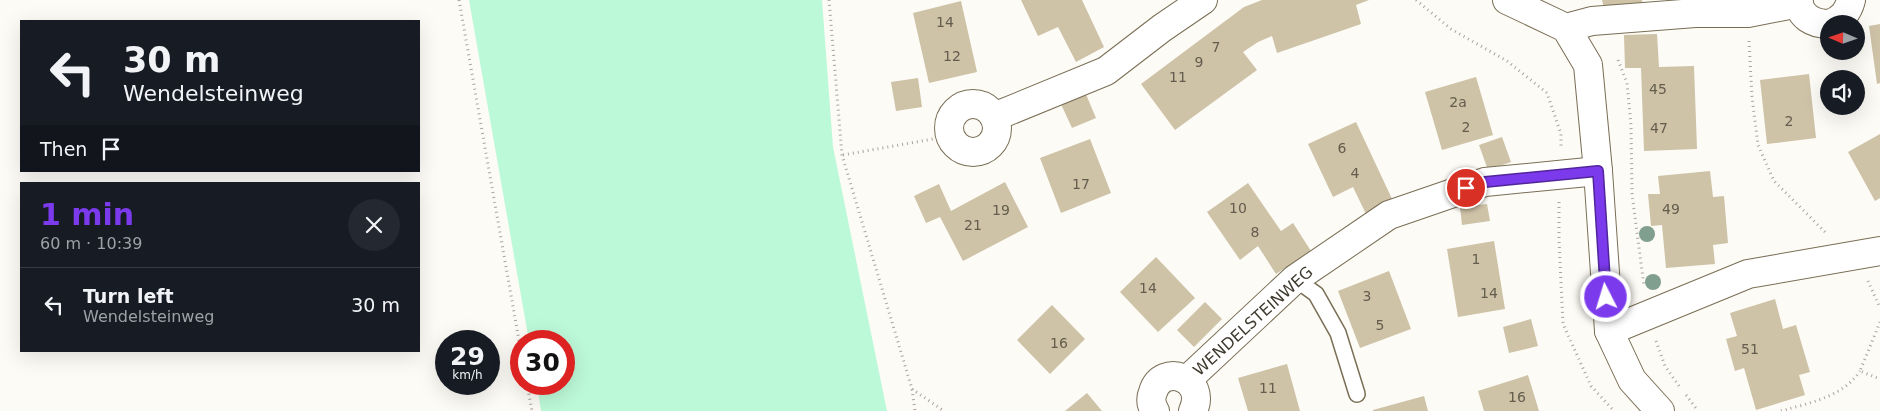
<!DOCTYPE html>
<meta charset="utf-8">
<style>
:root{--surface:#171b24;--page:#242831;--text:#f1f3f6;--muted:#9ea1a6;--line:#363941;--accent:#7c3aed}
body{margin:0;font-family:"DejaVu Sans",sans-serif;background:var(--page);color:var(--text);height:100vh;display:flex;flex-direction:column;font-size:19px;white-space:nowrap}
*{box-sizing:border-box;margin:0}
p{font-size:16px;color:var(--muted)}
.icon{flex:none;width:28px;height:28px;fill:none;stroke:currentColor;stroke-width:2;stroke-linecap:round;stroke-linejoin:round}
.map{position:relative;flex:1;overflow:hidden}
.drawer{position:absolute;left:20px;top:182px;width:400px;height:170px;display:flex;flex-direction:column;background:var(--surface);border-radius:0px;box-shadow:0 5px 20px #0002}
.drawer>*{flex:none}
.hud{position:absolute;left:20px;top:20px;width:400px;height:152px;border-radius:0px;box-shadow:0 5px 20px #0002;background:#171b24;color:var(--text);overflow:hidden}
.needle{width:32px;rotate:272deg}
.fabs{position:absolute;left:1820px;top:15px;display:grid;gap:10px}
.fabs a{display:grid;place-items:center;width:45px;height:45px;border-radius:50%;background:var(--surface);box-shadow:0 5px 20px #0002;font-size:25px}
.speed{position:absolute;left:435px;top:330px;display:flex;gap:10px;font-size:25px;font-weight:700;text-align:center}
.speed>*{display:grid;place-content:center;width:65px;height:65px;border-radius:50%;background:var(--surface);box-shadow:0 5px 20px #0002;line-height:1}
.speed small{font-size:12px;font-weight:400}
.speed .limit{border:8px solid #d22;background:#fff;color:#111}
.pin{position:absolute;display:grid;place-items:center;width:42px;height:42px;color:#fff;margin:-21px;border:2px solid #fff;border-radius:50%;box-shadow:0 1px 5px #0007}
.me{position:absolute;width:55px;margin:-28px;rotate:355deg;stroke-linejoin:round;filter:drop-shadow(0 0 4px #0008)}
.turn{display:flex;align-items:center;gap:18px;height:105px;padding:0 20px;font-size:22px}
.turn .icon{width:65px;height:65px;stroke-width:2.5}
.turn b{display:block;font-size:35px;line-height:42px}
.then{display:flex;align-items:center;height:48px;padding:0 20px;background:#0003;gap:10px;font-size:19px}
.round{display:grid;place-items:center;flex:none;width:52px;height:52px;border-radius:26px;background:var(--page)}
.overview{display:flex;align-items:center;justify-content:space-between;height:85px;padding:0 20px}
h1{font-size:30px;font-weight:700;line-height:38px;color:var(--accent)}
ul{padding:0;list-style:none}
li{display:flex;align-items:center;gap:15px;height:75px;padding:0 20px;border-top:1px solid var(--line)}
li div{flex:1}
li b{display:block;font-size:19px}
li em{font-style:normal}
.map>svg:first-child{display:block}
.green{fill:#bcf9d8}
.building{fill:#cec2a7}
.lines{fill:none;stroke-linecap:round;stroke-linejoin:round}
.service-casing{stroke:#796e55;stroke-width:18}
.minor-casing{stroke:#796e55;stroke-width:30}
.path{stroke:#a8a59d;stroke-width:3;stroke-dasharray:1 4;stroke-linecap:butt}
.service{stroke:#fff;stroke-width:15}
.minor{stroke:#fff;stroke-width:28}
.tree{fill:#809f8e}
.route-casing{stroke:#51269a;stroke-width:12}
.route{stroke:#7c3aed;stroke-width:9}
.labels{text-anchor:middle;dominant-baseline:central;stroke-width:4;stroke-linejoin:round;paint-order:stroke}
.number-label{font-size:14px;fill:#645d4e}
.street-label{font-size:16px;fill:#403b30;stroke:#fff}
</style>
<div class="map">
<svg width="1880" height="411" viewBox="0 0 1880 411">
<rect width="100%" height="100%" fill="#fdfbf5"/>
<path class="green" d="M469 0H822L833 147 887 411H541L537 384H564V341H529Z"/>
<g class="building">
<path d="M1021 0H1082L1104 47 1076 62 1058 27 1038 36Z"/>
<path d="M1262 0H1369L1356 5 1361 24 1277 53 1272 36 1258 42 1243 52 1257 70 1175 130 1141 84 1244 7Z"/>
<path d="M1602 0H1642L1643 5 1605 12Z"/>
<path d="M961 1 977 72 929 83 913 13Z"/>
<path d="M1880 24V83L1877 84 1869 26Z"/>
<path d="M1657 34 1659 67 1694 66 1697 149 1644 151 1641 68H1625L1624 35Z"/>
<path d="M1809 74 1816 138 1767 144 1760 80Z"/>
<path d="M1476 77 1493 135 1442 150 1425 92Z"/>
<path d="M918 78 922 107 896 111 891 82Z"/>
<path d="M1085 92 1096 118 1072 128 1060 102Z"/>
<path d="M1356 122 1393 201 1366 214 1353 187 1333 197 1308 144Z"/>
<path d="M1880 134V198L1875 201 1848 152Z"/>
<path d="M1502 137 1511 162 1488 170 1479 145Z"/>
<path d="M1090 139 1111 193 1061 213 1040 158Z"/>
<path d="M1710 171 1713 197 1724 196 1728 243 1713 245 1715 264 1666 268 1662 225 1651 226 1648 194H1660L1658 176Z"/>
<path d="M1005 182 1028 227 963 261 940 217 926 223 914 196 939 184 951 211Z"/>
<path d="M1248 183 1281 231 1293 223 1311 251 1276 274 1258 246 1240 260 1207 212Z"/>
<path d="M1487 204 1490 221 1462 225 1460 207Z"/>
<path d="M1494 241 1505 309 1458 317 1447 249Z"/>
<path d="M1156 257 1195 298 1158 332 1120 292Z"/>
<path d="M1389 271 1411 329 1360 348 1338 291Z"/>
<path d="M1775 299 1783 329 1796 325 1810 372 1799 375 1805 395 1756 410 1744 368 1735 371 1726 339 1737 336 1730 313Z"/>
<path d="M1205 302 1222 319 1194 347 1177 330Z"/>
<path d="M1052 305 1085 339 1050 374 1017 340Z"/>
<path d="M1531 319 1538 346 1509 353 1503 327Z"/>
<path d="M1287 364 1300 411H1248L1238 378Z"/>
<path d="M1528 375 1539 411H1484L1478 391Z"/>
<path d="M1087 393 1102 411H1065Z"/>
<path d="M1424 396 1428 411H1373V410Z"/>
</g>
<g class="lines">
<defs>
<path id="service" d="M1295 279 1316 294 1338 333 1357 394"/>
<g id="minor">
<path d="M1507 0 1566 28 1588 65 1598 171 1609 331 1632 380 1660 411"/>
<path d="M1798 0C1800 17 1813 24 1829 24"/>
<path d="M1830 24C1842 19 1848 12 1851 0"/>
<path d="M1566 28 1592 21 1695 13H1748L1799 3"/>
<circle cx="973" cy="128" r="24"/>
<path d="M994 117 1106 71 1162 28 1203 0"/>
<path d="M1609 331 1748 274 1880 251"/>
<path d="M1187 380 1295 279 1389 215 1485 182 1598 171"/>
<path d="M1155 411C1151 405 1150 399 1153 392 1162 362 1208 378 1193 411"/>
</g>
</defs>
<use href="#service" class="service-casing"/>
<use href="#minor" class="minor-casing"/>
<g class="path">
<path d="M459 0 521 352"/>
<path d="M829 0 842 155 912 389 915 411"/>
<path d="M1416 0 1451 29 1507 61 1547 93 1561 134V146"/>
<path d="M1749 41 1752 97 1758 145 1774 181 1825 232"/>
<path d="M1618 60 1627 83 1631 125 1632 194 1644 286"/>
<path d="M843 155 950 136"/>
<path d="M1559 202V240L1563 324 1591 386 1614 411"/>
<path d="M1868 281 1880 308"/>
<path d="M1880 322 1860 371 1880 379"/>
<path d="M1656 341 1665 366 1679 386"/>
<path d="M527 384 532 411"/>
<path d="M912 389 944 411"/>
<path d="M1686 395 1698 411"/>
<path d="M1781 411C1809 403 1843 397 1860 371"/>
</g>
<use href="#service" class="service"/>
<use href="#minor" class="minor"/>
</g>
<g class="tree">
<circle cx="1647" cy="234" r="8"/>
<circle cx="1653" cy="282" r="8"/>
</g>
<g class="lines">
<defs>
<path id="route" d="M1466 188 1485 182 1598 171 1606 297"/>
</defs>
<use href="#route" class="route-casing"/>
<use href="#route" class="route"/>
</g>
<g class="labels">
<g class="number-label">
<text x="945" y="22">14</text>
<text x="1216" y="47">7</text>
<text x="952" y="56">12</text>
<text x="1199" y="62">9</text>
<text x="1178" y="77">11</text>
<text x="1658" y="89">45</text>
<text x="1458" y="102">2a</text>
<text x="1789" y="121">2</text>
<text x="1466" y="127">2</text>
<text x="1659" y="128">47</text>
<text x="1342" y="148">6</text>
<text x="1355" y="173">4</text>
<text x="1081" y="184">17</text>
<text x="1238" y="208">10</text>
<text x="1671" y="209">49</text>
<text x="1001" y="210">19</text>
<text x="973" y="225">21</text>
<text x="1255" y="232">8</text>
<text x="1476" y="259">1</text>
<text x="1148" y="288">14</text>
<text x="1489" y="293">14</text>
<text x="1367" y="296">3</text>
<text x="1380" y="325">5</text>
<text x="1059" y="343">16</text>
<text x="1750" y="349">51</text>
<text x="1268" y="388">11</text>
<text x="1517" y="397">16</text>
</g>
<g class="street-label">
<text transform="translate(1253 321) rotate(-42)">WENDELSTEINWEG</text>
</g>
</g>
</svg>
<div class="fabs">
<a><svg class="needle" viewBox="-14 -14 28 28"><path d="M0-13l5 13h-10z" fill="#e53935"/><path d="M0 13l5-13h-10z" fill="#9ea1a6"/></svg></a>
<a><svg class="icon" aria-label="sound" viewBox="0 0 24 24"><path d="M4 9h4l5-4v14l-5-4H4zM17 9q2 3 0 6"/></svg></a>
</div>
<div class="speed"><div>29<small>km/h</small></div><div class="limit">30</div></div>
<div class="pin" style="left:1466px;top:188px;background:#d93025"><svg class="icon" aria-label="arrive" viewBox="0 0 24 24"><path d="M6 21V4h12l-3 4 3 4H6"/></svg></div>
<svg class="me" style="left:1606px;top:297px" viewBox="-20 -20 40 40"><circle r="17" fill="#7c3aed" stroke="#fff" stroke-width="3"/><path d="M0-11L8 9 0 5-8 9z" fill="#fff"/></svg>
<div class="hud">
<div class="turn"><svg class="icon" aria-label="left" viewBox="0 0 24 24"><path d="M17 20v-9H6M10 6l-5 5 5 5"/></svg><div><b>30 m</b>Wendelsteinweg</div></div>
<div class="then">Then<svg class="icon" aria-label="arrive" viewBox="0 0 24 24"><path d="M6 21V4h12l-3 4 3 4H6"/></svg></div>
</div>
<section class="drawer">
<div class="overview"><div><h1>1 min</h1><p>60 m · 10:39</p></div><a class="round"><svg class="icon" aria-label="close" viewBox="0 0 24 24"><path d="M6 6l12 12M18 6L6 18"/></svg></a></div>
<ul>
<li><svg class="icon" aria-label="left" viewBox="0 0 24 24"><path d="M17 20v-9H6M10 6l-5 5 5 5"/></svg><div><b>Turn left</b><p>Wendelsteinweg</p></div><em>30 m</em></li>
</ul>
</section>
</div>
